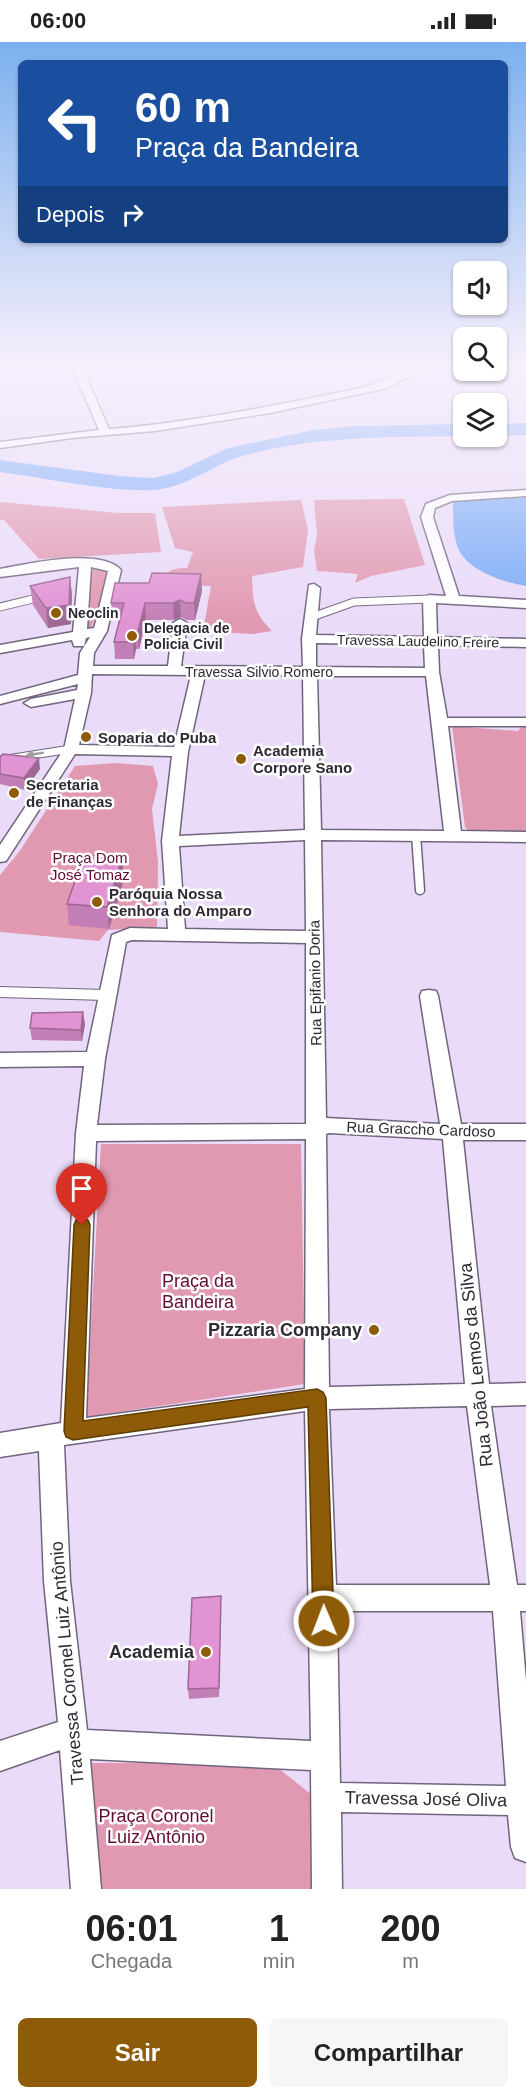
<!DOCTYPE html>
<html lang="pt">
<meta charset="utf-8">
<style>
:root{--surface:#fff;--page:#f6f6f6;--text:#222;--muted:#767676;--accent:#8e5b08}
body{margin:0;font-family:Helvetica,sans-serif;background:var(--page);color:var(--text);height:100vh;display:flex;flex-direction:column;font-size:22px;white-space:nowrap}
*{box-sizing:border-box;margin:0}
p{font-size:20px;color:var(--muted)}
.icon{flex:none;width:33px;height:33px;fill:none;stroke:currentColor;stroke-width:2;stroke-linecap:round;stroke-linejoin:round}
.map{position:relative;height:1847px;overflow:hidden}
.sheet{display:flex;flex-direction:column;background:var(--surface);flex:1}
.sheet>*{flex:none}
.guide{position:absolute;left:18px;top:18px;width:490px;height:183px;border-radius:9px;box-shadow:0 2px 4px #0004;background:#1a4fa0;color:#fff;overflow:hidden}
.fabs{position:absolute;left:453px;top:219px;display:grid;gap:12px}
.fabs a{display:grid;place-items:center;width:54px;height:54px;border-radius:9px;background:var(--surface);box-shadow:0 2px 4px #0004;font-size:30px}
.pin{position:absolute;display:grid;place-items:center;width:51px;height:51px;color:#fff;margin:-62px -26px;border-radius:50% 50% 50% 0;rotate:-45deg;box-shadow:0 0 6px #0007}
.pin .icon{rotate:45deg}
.me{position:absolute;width:66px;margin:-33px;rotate:359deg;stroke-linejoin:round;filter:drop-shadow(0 0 4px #0008)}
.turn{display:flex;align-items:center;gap:21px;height:126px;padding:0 18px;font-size:27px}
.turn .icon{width:78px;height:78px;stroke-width:2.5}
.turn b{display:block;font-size:42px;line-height:51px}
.then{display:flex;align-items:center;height:57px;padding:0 18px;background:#0003;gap:12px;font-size:22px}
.eta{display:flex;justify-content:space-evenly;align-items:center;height:102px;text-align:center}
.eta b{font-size:36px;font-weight:700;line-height:42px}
.cta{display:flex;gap:12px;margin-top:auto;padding:12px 18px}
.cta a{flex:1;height:69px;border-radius:9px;background:var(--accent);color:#fff;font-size:24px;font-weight:700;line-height:69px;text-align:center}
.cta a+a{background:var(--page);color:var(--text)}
.status{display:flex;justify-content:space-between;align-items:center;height:42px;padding:0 30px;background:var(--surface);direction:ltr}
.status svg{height:16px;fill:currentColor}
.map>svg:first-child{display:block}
.green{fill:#e198b1}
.water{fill:#78aaf8}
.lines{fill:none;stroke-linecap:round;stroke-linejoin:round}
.river{fill:#78aaf8;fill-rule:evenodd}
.service-far1-casing{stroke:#71647d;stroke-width:9}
.service-casing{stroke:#71647d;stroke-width:11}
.pedestrian-casing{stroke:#71647d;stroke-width:2}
.minor-casing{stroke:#71647d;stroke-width:3}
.service-far1{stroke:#fff;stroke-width:7}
.service{stroke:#fff;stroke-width:8}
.pedestrian{fill:#fff;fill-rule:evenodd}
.minor{fill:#fff;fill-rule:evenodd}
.wall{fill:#c27eb6}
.shaded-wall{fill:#9e6794}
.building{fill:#e193d4;stroke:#9e6794;stroke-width:1.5}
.oneway{fill:#a19fa4}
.route{fill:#8e5b08;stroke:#5c3b05;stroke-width:1.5}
.poi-dot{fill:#8e5b08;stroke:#fff;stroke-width:2}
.labels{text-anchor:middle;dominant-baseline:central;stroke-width:5;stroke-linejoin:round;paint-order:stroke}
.far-poi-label{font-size:14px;font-weight:bold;fill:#2f2934;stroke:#fff;text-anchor:start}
.far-street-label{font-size:14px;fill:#2f2934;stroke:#fff}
.poi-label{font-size:15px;font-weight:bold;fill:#2f2934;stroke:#fff;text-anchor:start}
.park-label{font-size:15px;fill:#630a36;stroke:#fff}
.street-label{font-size:15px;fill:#2f2934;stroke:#fff}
.near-park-label{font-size:18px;fill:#630a36;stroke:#fff}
.near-poi-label{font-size:18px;font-weight:bold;fill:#2f2934;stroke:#fff;text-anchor:end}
.near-street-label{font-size:18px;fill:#2f2934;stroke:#fff}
</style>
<div class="status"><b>06:00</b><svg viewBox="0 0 49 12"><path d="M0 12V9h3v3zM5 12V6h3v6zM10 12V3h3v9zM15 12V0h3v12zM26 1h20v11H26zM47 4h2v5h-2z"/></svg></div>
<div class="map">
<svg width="526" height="1847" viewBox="0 0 526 1847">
<rect width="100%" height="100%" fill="#eadbf8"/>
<g class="green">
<path d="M404 457 425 523 371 534 355 541 358 532 317 529 314 508 317 493 314 458Z"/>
<path d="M301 458 308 488 303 525 252 534C253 560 253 570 272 589L252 592 203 589 211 544 160 542C168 528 171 526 187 526L193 510 175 506 162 465Z"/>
<path d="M0 460 119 471H155L161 510 39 517 4 478H0Z"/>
<path d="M94 527H107L110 530 91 587H88V531Z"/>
<path d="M452 684 518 689 522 684 526 685V789L470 790 465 785Z"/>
<path d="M116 721 153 724 158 742 152 767 158 820 157 885 108 888 99 899 0 890V833L19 810 75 724Z"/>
<path d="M101 1102H301L305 1342 86 1375Z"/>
<path d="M87 1721H177L278 1726 317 1757 319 1847H98Z"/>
</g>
<path class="water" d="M526 456V544C503 540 464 528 457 503 453 490 453 473 453 460L476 457Z"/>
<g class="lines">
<g class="river">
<path d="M526 381V393L496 394V382Z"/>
<path d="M464 382V394C389 395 314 394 242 414 212 423 186 446 153 448 108 450 46 436 0 430V418L119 434 154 436 177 430 228 406 313 388 355 384Z"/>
</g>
<defs>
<g id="service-far1">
<path d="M0 565 41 555"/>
<path d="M312 575 354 560 429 557"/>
<path d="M0 718 71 707"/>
</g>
<path id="service" d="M416 793 420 848"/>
<path id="pedestrian" d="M0 945 106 948 113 953 106 958 0 955Z"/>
<g id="minor">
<path d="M71 323H81L109 387C194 380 278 363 361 346 386 340 407 323 430 323L387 346 270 371 155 389 72 396 0 406V400L99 388Z"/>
<path d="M526 448V454L452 459 435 466 433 475 459 554 526 558V566L436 561 437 595 526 597V605L438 603 439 630 447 676H526V684H448L461 789 526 790V800L321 798 326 1076 440 1082 420 954 422 949 429 948 436 949 438 954 461 1082H526V1098H463L489 1342 526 1341V1363L491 1364 517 1543H526V1569H520L526 1639V1820L515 1816 511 1805 508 1773 341 1770 342 1847H312L311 1728 90 1717 101 1847H71L60 1708 0 1729V1699L58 1680 44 1539 39 1409 0 1415V1391L61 1381 76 1091 84 1024 0 1025V1011L87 1010 112 893 130 886 168 887 162 799 172 714 75 712 6 819 0 820V803L64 707 75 657 31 665 24 661 31 657 77 648 78 642 0 662V654L78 633 80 611 90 595 86 596 84 604H74L72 598 0 611V603L73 590 79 525 0 535V527C28 522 100 505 121 528L107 589 94 611 93 624H168L173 581 180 577 187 581 181 624 303 625 302 597 309 543 314 542 320 546 316 593 424 595 423 557 429 553 446 554 421 475 426 462 450 453ZM91 525 108 529 96 579 94 586 87 587ZM316 601 424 603 425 626 316 625ZM92 632 191 633 174 705 79 703 91 651ZM205 633H303L305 788 179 794 188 710ZM317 634H426L444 789 321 788ZM305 798 306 889 185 887 179 804ZM132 898 306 901V1082L97 1083 105 1017 126 900ZM329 1091 443 1097 465 1342 329 1345 326 1092ZM306 1097 305 1347 86 1376 96 1099ZM467 1364 490 1543H336L329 1367ZM305 1369 311 1699 87 1688 70 1539 64 1403ZM337 1569H493L506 1744 340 1741Z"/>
</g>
</defs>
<use href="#service-far1" class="service-far1-casing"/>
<use href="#service" class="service-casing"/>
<use href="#pedestrian" class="pedestrian-casing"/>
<use href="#minor" class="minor-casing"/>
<use href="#service-far1" class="service-far1"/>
<use href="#service" class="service"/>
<use href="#pedestrian" class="pedestrian"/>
<use href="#minor" class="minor"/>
</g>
<g class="wall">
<path d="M70 535 72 554 71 582 48 586 33 563 30 544Z"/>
<path d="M202 549 195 578H186L181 575 174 578H146L139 607H136L134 617H115L114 600 120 577H112L111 561Z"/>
<path d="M0 715 40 727 25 748 0 742Z"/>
<path d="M122 816 124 837 109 887 69 883 67 862Z"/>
<path d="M85 982 82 999 32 998 30 986Z"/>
<path d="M221 1564 219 1655 189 1657 188 1647Z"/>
</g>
<g class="shaded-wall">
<path d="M201 532 202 549 195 578 194 561Z"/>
<path d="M70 535 72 554 71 582 48 586 46 566Z"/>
<path d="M180 558 181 575 174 578 173 561Z"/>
<path d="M145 561 146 578 139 607 138 590Z"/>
<path d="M135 590 136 607 134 617 133 600Z"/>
<path d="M39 716 40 727 25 748 24 736Z"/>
<path d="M122 816 124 837 109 887 107 865Z"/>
<path d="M83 970 85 982 82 999 81 988Z"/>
</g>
<g class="building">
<path d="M152 531 201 532 194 561H186L180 558 173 561H145L138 590H135L133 600H114L124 561H111L115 541H149Z"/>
<path d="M70 535 69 563 46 566 30 544Z"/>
<path d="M3 712 39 716 24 736 0 732V715Z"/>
<path d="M84 813 122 816 107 865 67 862Z"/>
<path d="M83 970 81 988 30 986 32 971Z"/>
<path d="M221 1554 219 1646 188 1647 192 1556Z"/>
</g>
<defs><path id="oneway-solid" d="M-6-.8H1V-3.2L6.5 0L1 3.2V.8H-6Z" transform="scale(1.5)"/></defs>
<use class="oneway" href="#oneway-solid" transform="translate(35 712) rotate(171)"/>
<linearGradient id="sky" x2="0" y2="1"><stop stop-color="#7bb0ee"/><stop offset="0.55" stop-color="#f6effc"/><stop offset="1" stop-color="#f6effc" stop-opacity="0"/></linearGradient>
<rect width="526" height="582" fill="url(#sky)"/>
<path class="route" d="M82 1176 88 1178 90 1183 83 1379 317 1347 323 1350 326 1356 334 1579 331 1586 324 1589 316 1586 313 1579 308 1365 73 1398 66 1395 64 1389 74 1183 76 1178Z"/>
<g class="poi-dot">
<circle cx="56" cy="571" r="6"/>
<circle cx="132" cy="594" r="6"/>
<circle cx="86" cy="695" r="6"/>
<circle cx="241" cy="717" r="6"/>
<circle cx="14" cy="751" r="6"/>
<circle cx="97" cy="860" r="6"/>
<circle cx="374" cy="1288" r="6"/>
<circle cx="206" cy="1610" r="6"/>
</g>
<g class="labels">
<g class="far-poi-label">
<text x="68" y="571">Neoclin</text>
<text x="144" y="586">Delegacia de<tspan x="144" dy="16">Policia Civil</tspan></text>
</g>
<g class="far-street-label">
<text transform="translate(418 599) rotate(1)">Travessa Laudelino Freire</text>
<text x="259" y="630">Travessa Silvio Romero</text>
</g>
<g class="poi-label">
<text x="98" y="695">Soparia do Puba</text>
<text x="253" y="708">Academia<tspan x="253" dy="17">Corpore Sano</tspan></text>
<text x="26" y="742">Secretaria<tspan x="26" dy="17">de Finanças</tspan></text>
<text x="109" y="851">Paróquia Nossa<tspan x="109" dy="17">Senhora do Amparo</tspan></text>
</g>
<g class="park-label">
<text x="90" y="815">Praça Dom<tspan x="90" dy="17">José Tomaz</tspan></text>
</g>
<g class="street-label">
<text transform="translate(315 941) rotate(-91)">Rua Epifanio Doria</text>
<text transform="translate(421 1087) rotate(2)">Rua Graccho Cardoso</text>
</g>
<g class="near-park-label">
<text x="198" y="1239">Praça da<tspan x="198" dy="21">Bandeira</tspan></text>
<text x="156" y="1774">Praça Coronel<tspan x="156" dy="21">Luiz Antônio</tspan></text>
</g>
<g class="near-poi-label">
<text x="362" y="1288">Pizzaria Company</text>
<text x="194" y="1610">Academia</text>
</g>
<g class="near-street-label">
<text transform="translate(476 1323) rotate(-96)">Rua João Lemos da Silva</text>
<text transform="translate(67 1621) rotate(-95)">Travessa Coronel Luiz Antônio</text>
<text transform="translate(426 1757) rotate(1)">Travessa José Oliva</text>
</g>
</g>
</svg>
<div class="fabs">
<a><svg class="icon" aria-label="sound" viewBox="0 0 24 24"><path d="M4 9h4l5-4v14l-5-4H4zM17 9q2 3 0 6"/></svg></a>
<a><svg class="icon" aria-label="search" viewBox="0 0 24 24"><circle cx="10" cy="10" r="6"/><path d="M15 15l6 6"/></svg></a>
<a><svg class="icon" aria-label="layers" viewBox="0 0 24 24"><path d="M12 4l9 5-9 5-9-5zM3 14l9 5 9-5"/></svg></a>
</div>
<div class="pin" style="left:82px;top:1183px;background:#d93025"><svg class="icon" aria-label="arrive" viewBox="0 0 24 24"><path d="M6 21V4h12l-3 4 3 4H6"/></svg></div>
<svg class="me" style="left:324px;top:1579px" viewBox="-20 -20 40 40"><circle r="17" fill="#8e5b08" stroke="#fff" stroke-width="3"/><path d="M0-11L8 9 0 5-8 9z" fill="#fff"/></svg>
<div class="guide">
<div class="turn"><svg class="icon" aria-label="left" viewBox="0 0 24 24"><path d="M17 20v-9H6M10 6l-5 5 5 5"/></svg><div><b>60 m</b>Praça da Bandeira</div></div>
<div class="then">Depois<svg class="icon" aria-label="right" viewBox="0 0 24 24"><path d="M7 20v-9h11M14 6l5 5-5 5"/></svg></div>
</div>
</div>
<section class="sheet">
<div class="eta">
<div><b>06:01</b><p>Chegada</p></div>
<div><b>1</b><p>min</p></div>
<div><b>200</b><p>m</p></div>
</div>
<div class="cta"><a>Sair</a><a>Compartilhar</a></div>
</section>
